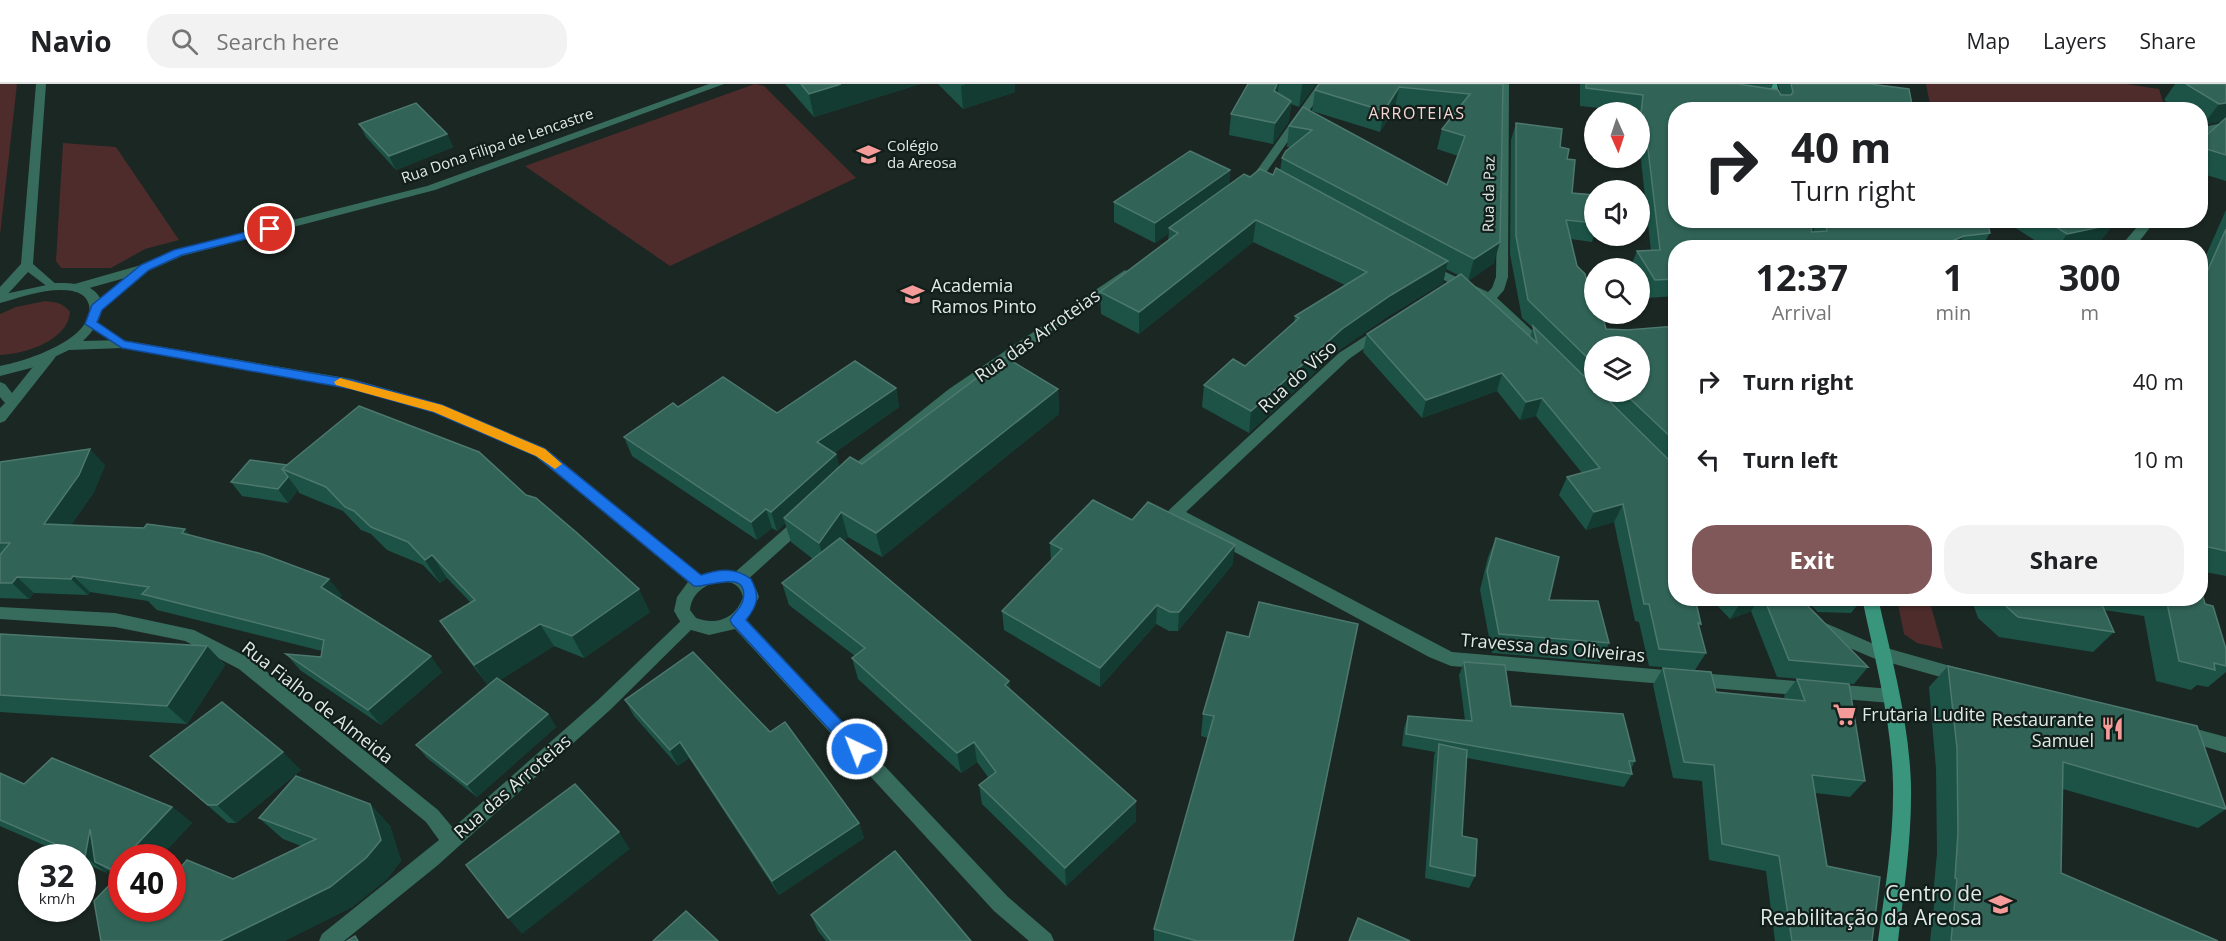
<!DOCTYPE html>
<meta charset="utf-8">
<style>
:root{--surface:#fff;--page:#f2f2f2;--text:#202124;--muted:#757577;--line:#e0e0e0;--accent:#805859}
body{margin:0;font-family:"Open Sans",sans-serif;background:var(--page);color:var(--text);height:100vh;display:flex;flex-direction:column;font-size:22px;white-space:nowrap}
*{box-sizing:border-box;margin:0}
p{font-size:20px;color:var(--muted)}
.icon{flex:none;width:33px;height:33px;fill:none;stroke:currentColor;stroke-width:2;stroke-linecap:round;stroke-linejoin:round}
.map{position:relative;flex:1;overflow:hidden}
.panel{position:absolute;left:1668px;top:156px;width:540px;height:366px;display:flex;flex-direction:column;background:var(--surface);border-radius:24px;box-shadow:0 2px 4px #0004}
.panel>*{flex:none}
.top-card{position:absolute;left:1668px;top:18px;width:540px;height:126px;border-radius:24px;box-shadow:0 2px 4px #0004;background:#fff;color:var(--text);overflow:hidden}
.needle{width:39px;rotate:177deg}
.buttons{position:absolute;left:1584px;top:18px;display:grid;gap:12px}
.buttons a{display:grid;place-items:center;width:66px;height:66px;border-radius:50%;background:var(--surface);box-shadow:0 2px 4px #0004;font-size:30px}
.speed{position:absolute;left:18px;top:760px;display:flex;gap:12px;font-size:30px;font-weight:700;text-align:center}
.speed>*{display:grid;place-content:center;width:78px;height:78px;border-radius:50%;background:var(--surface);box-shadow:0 2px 4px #0004;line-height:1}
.speed small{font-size:15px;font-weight:400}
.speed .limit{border:9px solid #d22;background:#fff;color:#111}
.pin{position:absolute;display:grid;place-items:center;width:51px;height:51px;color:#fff;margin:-26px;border:3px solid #fff;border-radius:50%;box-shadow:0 2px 6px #0007}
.me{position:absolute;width:66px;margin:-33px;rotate:317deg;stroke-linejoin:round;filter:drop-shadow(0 0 4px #0008)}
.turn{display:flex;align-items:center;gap:21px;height:126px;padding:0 24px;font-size:27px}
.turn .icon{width:78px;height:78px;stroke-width:2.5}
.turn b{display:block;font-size:42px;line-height:51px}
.eta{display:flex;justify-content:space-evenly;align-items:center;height:102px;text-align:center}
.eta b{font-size:36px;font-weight:700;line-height:42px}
.cta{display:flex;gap:12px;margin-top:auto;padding:12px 24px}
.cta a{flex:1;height:69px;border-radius:24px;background:var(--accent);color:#fff;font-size:24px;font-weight:700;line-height:69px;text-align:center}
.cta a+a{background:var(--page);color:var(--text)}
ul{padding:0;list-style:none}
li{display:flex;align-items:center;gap:18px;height:78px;padding:0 24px}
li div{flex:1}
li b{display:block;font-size:22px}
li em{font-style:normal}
header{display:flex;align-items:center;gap:36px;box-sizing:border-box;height:84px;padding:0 30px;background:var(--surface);border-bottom:2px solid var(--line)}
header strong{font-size:28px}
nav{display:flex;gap:33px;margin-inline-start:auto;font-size:21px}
.search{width:420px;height:54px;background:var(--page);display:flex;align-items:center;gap:15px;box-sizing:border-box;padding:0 21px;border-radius:24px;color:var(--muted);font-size:22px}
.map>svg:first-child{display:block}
.green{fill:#4d2c2b}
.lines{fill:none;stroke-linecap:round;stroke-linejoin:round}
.minor{fill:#376c5d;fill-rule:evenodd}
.tertiary{fill:#376c5d;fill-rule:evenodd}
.secondary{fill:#3a957d;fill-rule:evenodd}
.wall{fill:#1c5346;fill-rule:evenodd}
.shaded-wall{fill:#133b31}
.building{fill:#316357;stroke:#4d786e;stroke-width:1.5}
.route{fill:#1a73e8;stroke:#114b97;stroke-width:1.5}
.slow{fill:#f59e0b}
.labels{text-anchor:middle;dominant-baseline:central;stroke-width:4.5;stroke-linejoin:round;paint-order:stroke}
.far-street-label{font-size:15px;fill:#e1e9e6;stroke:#111e1a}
.far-poi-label{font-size:15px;fill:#e1e9e6;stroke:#111e1a;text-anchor:start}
.far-neighbourhood-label{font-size:16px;letter-spacing:1.5px;fill:#fad7d5;stroke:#111e1a}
.poi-label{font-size:18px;fill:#e1e9e6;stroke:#111e1a;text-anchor:start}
.street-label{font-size:18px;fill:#e1e9e6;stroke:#111e1a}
.near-poi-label{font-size:21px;fill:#e1e9e6;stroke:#111e1a;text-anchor:end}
</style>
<header>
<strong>Navio</strong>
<div class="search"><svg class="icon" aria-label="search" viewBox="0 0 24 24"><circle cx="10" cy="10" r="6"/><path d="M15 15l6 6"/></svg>Search here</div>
<nav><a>Map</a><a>Layers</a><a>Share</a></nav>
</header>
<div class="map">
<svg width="2226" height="857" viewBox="0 0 2226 857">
<rect width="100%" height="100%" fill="#1b2723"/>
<g class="green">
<path d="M0 0H17L0 151Z"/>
<path d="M755 0 764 2 856 94 670 182 525 82Z"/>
<path d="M1926 0H2126L2159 5 2165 25H1931Z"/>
<path d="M63 59 116 63 179 156 145 165 111 184H61L56 177Z"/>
<path d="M45 217C56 218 63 219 70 228 68 257 24 270 0 271V230L16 223Z"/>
<path d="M1897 515H1929L1943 565 1917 559 1904 550Z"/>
</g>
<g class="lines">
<g class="minor">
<path d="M36 0H46L33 180 58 202 52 206 28 188 4 214 0 215V203L21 180Z"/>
<path d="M709 0H724L435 106 182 172 146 188 101 227 96 228 90 224 125 194 75 208 69 204 71 201 141 181 174 166 427 102Z"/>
<path d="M1318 0H1328L1263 93 1252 102H1244V98L1255 89Z"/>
<path d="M1499 0H1509L1508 193 1504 206 1497 214 1549 262 1551 265 1544 269 1539 268 1484 217 1421 184 1427 180 1431 181 1488 208 1492 204 1496 193Z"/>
<path d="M2226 38V44L2200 51V44Z"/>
<path d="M2143 136H2156L2134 164H2119Z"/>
<path d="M1125 186 1131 190 1129 193 959 312 862 390H852L850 386 852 382 949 305Z"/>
<path d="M1381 242 1386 243 1388 246 1386 249 1349 275 1186 428 1452 568 1891 605 1897 607 1899 612 1897 617 1891 619 1451 582 1429 573 1170 433 1167 429 1170 425 1339 269Z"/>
<path d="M49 268 56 272 54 275 5 337 0 339V324L5 319 0 313V298L5 300 12 309 44 269Z"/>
<path d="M804 430 809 432 812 436 809 440 745 498 739 500 733 498 731 494 733 490 799 432Z"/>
<path d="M0 523 115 529 194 546 251 575 438 726 453 744 598 616 684 534 690 532 696 534 698 539 610 626 438 781 344 857H319L322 850 439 756 426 738 239 585 185 557 115 543 0 535Z"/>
<path d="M1823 538 1876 561 1968 587 1970 592 1968 597 1962 599 1873 574 1817 550 1815 545 1817 540Z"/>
<path d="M2182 641 2226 653V669L2176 654 2173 649 2176 644Z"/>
</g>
<path class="tertiary" d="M56 199C67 199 80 199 90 204 113 217 98 244 83 257L122 256 352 295 443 321 545 364 701 491C726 482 751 484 759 513L747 536 1008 813 1051 850 1054 857H1029L994 827 735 545 709 551 684 544 674 527 677 513 688 498 535 372 433 328 352 305 122 264 69 266 31 284 0 292V282C24 278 96 255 89 221 87 213 81 209 73 207 48 203 23 213 0 219V211ZM720 497C732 498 740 500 743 513 736 534 717 542 696 534L690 526C692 509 704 501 720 497Z"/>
<g class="secondary">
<path d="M1767 0H1777L1783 26H1773Z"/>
<path d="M1862 514H1878C1892 576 1909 637 1911 701 1912 753 1904 805 1898 857H1878C1885 805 1894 753 1893 701 1892 638 1875 576 1862 514Z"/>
</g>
</g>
<g class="wall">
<path d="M785 0H920L814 33Z"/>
<path d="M938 0H1015V8L963 25Z"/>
<path d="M1248 0H1316L1299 23 1291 20 1289 37 1273 60 1229 51 1231 30Z"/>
<path d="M1319 0H1503L1494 179 1468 197 1530 253 1533 244 1522 234 1510 170 1511 56 1516 39 1560 63 1567 75 1572 109 1594 111V150L1592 158 1571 155 1577 182 1590 212 1606 245 1627 246 1676 242V514L1701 540 1699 543 1706 569 1695 586 1649 582 1639 538 1635 537 1614 438 1586 446 1559 411 1567 393 1582 389 1536 332 1520 336 1497 307 1422 334 1363 268 1367 250 1458 191 1446 185 1443 199 1387 233 1338 267 1249 349 1202 323 1204 301 1245 282 1294 238 1295 232 1345 201 1253 158 1139 250 1101 230 1100 208 1168 156 1169 149 1155 159 1114 138V118L1230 86 1229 101 1250 93 1273 91 1280 87 1282 74 1290 63H1287L1289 42 1303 23 1447 101 1458 72 1437 65 1442 45 1454 30 1395 23 1380 48 1312 27 1315 6ZM1594 262 1640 308H1594Z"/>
<path d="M1580 0H1773L1771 5 1781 11 1778 0H1870L1676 26 1812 148H1814L1812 136H1987L1990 149 1981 164H1676V212L1647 214 1640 201V184H1630L1637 167H1651L1640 67V28L1580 22Z"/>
<path d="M2175 0H2226V97L2200 89V57L2222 37 2203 41 2200 39V26H2179L2164 16Z"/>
<path d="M359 40 447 50 453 63 396 86 366 53Z"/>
<path d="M2226 126V492L2200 487V185Z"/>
<path d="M2003 136H2109L2100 158 2076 164H2047Z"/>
<path d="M896 304 899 323 834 369 836 370 839 383 862 380 1058 305 1059 330 882 473 848 453 844 458 1009 597 1010 606 1136 717V737L1066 802 982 720 979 701 988 693 977 678 961 689 858 595 852 574 855 572 789 521 782 499 813 475 791 458 785 439 777 447 772 444 757 456 632 372 624 353 678 323 777 329Z"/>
<path d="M0 378 105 381 94 408 71 441 185 445 191 452 342 511 339 514 442 588 381 641 300 586 286 570 321 573 322 567 157 526 148 517 90 508 88 511 34 509 29 515 0 514Z"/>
<path d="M287 381 650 528 584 574 554 562 500 596 548 630 556 643 477 713 427 674 416 661 488 601 455 559 440 537 471 519 447 494 440 499 423 481 387 466 371 450 361 446 343 427 299 409 298 406 288 419 242 412 231 398Z"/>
<path d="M1132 436 1233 480 1178 547H1169L1156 540 1100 603 1004 546 1002 527 1051 476 1050 459Z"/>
<path d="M1496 454 1549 516 1609 559 1600 578 1492 569 1480 506 1488 473Z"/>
<path d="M1710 514H1800L1868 583 1854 600 1777 593 1751 527 1730 535Z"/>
<path d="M1803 514H1863L1851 529 1818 528Z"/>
<path d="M1971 514H2200L2205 520 2226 565V588L2208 603 2197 601 2191 606 2156 597 2144 532 2104 526 2114 548 2093 568 1999 553 1978 534Z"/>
<path d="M0 550 207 562 225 581 187 640 0 628Z"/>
<path d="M1249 553 1293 857H1154V845L1208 654 1201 652 1203 630Z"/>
<path d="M1464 578 1511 622 1635 677 1631 685 1632 690 1624 703 1467 674 1462 752 1475 792 1469 804 1425 794 1434 672 1435 668 1402 662 1404 644 1408 632 1465 636 1459 591Z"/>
<path d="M1948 582 2226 725 2198 744 2063 705 2061 789 2218 857H1930L1935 813 1933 812 1937 769 1936 685 1929 603Z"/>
<path d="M1663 584 1716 608 1785 615 1784 612 1797 595 1865 697 1850 713 1815 709 1827 782 1872 857H1775L1766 787 1709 776 1702 697 1673 694 1653 601Z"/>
<path d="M625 616 859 739 864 754 779 811 689 674 678 682 634 632Z"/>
<path d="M150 672 301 686 236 739H228Z"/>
<path d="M52 674 172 723 192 739 159 774H122V825H172V793L187 776 233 795 301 762 283 755 259 734 296 692 370 720 390 742 401 777 387 795 352 823 284 857H101L94 817 117 793 107 786V789L82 778V774H73L0 742V689L24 700Z"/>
<path d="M811 831 971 857H826L818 847Z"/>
</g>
<g class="shaded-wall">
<path d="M841 0H920L814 33 809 10Z"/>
<path d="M966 0H1015V8L963 25 961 2Z"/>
<path d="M1277 0H1279L1277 16 1274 7Z"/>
<path d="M1303 0H1316L1299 23 1302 2Z"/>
<path d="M1399 3 1395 23 1380 48 1384 27Z"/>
<path d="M1291 17 1289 37 1273 60 1275 39Z"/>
<path d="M2226 19V37L2203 41 2219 20Z"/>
<path d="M447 50 453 63 396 86 389 72Z"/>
<path d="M1230 86 1228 106 1169 144V149L1155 159V139Z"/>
<path d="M1256 136 1253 158 1139 250V228Z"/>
<path d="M2114 140 2100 158 2076 164H2058L2067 150Z"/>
<path d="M1964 152 1957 164H1942L1952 157Z"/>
<path d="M1500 158 1494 179 1468 197 1474 175Z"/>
<path d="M1448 177 1443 199 1387 233 1338 267 1249 349 1251 327 1342 245 1391 211Z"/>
<path d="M1502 289 1497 307 1422 334 1426 316Z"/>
<path d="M896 304 899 323 822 377 817 358Z"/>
<path d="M1058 305 1059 330 882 473 876 449Z"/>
<path d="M1542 314 1536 332 1520 336 1526 318Z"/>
<path d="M90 365 105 381 94 408 60 457 44 440Z"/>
<path d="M836 370 841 389 784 434 785 439 777 447 771 428Z"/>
<path d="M288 393 298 406 288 419 278 405Z"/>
<path d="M1623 420 1614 438 1586 446 1594 428Z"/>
<path d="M766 425 772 444 757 456 751 438Z"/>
<path d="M841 428 848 453 826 484 819 459Z"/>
<path d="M185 445 199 461 182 449Z"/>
<path d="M1235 461 1233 480 1178 547 1179 528Z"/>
<path d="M432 471 447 494 440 499 425 476Z"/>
<path d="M73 492 90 508 88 511 71 495Z"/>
<path d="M17 493 34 509 29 515 12 499Z"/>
<path d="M329 495 342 511 334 519 321 503Z"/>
<path d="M639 505 650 528 584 574 572 552Z"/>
<path d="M1750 514H1759L1751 527 1730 535 1741 518Z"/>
<path d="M1157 521 1156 540 1100 603V584Z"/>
<path d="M540 540 554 562 489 603 474 581Z"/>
<path d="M207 562 225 581 187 640 167 622Z"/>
<path d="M431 572 442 588 381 641 368 626Z"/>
<path d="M1009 597 1011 618 1005 601Z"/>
<path d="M548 630 556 643 477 713 467 701Z"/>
<path d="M680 658 689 674 678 682 670 666Z"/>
<path d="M974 658 977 678 961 689 957 669Z"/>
<path d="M283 668 301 686 236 739 217 721Z"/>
<path d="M1136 717V737L1066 802 1065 784Z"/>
<path d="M370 720 390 742 401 777 387 795 352 823 284 857H220Z"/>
<path d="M172 723 192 739 159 774H124Z"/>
<path d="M859 739 864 754 779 811 772 797Z"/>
<path d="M90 745 95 778 107 786V789L85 773Z"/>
<path d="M619 748 630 765 522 850 508 834Z"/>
<path d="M122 777V792L113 786Z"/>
</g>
<g class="building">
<path d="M801 0H841L809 10Z"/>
<path d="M1248 0H1277L1274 7 1291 17 1275 39 1231 30Z"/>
<path d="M1319 0H1503L1500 158 1474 175 1282 74 1286 67 1312 46 1289 42 1303 23 1447 101 1465 52 1442 45 1470 10 1399 3 1384 27 1315 6Z"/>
<path d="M1586 0H1738L1778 6 1781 11H1791L1793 8 1791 0H1870L1909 5 1913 26H1676V136H1810L1812 148 1827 147 1825 136H1987L1990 149 1964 152 1952 157 1942 164H1676V195L1655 196 1637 167 1660 166 1644 31 1641 30 1643 11 1586 4Z"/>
<path d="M2186 0H2226V19L2219 20Z"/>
<path d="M416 19 447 50 389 72 359 40Z"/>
<path d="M2226 34V71L2200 63V57Z"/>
<path d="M1516 39 1562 45 1560 63 1569 65 1567 75 1575 76 1572 109 1594 111V139L1566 136 1577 182 1585 190 1590 212 1594 216V230H1602L1606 245 1627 246 1676 242V358L1623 308H1640V262H1594V280L1528 216 1516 152Z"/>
<path d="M1190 67 1230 86 1155 139 1114 118Z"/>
<path d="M1276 84 1448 177 1391 211 1342 245 1251 327 1204 301 1233 275 1245 282 1299 234 1295 232 1367 188 1256 136 1139 228 1100 208 1178 149 1169 144 1244 90 1250 93 1260 85 1273 91Z"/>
<path d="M2045 136H2109L2114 140 2067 150Z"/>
<path d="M2226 145V467L2200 461V204Z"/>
<path d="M1461 190 1537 259 1533 242 1594 302V308H1600L1676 383V514H1695L1701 540 1698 539 1706 569 1659 565 1649 520H1644L1623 420 1594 428 1567 393 1600 384 1542 314 1526 318 1502 289 1426 316 1367 250Z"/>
<path d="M1005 273 1058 305 876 449 841 428 819 459 784 434 850 373 862 380Z"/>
<path d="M855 277 896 304 817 358 836 370 771 428 766 425 751 438 624 353 673 319 678 323 723 293 777 329Z"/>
<path d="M359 322 479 368 526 411 536 414 576 448 639 505 572 552 540 540 474 581 440 537 475 516 432 471 425 476 408 458 371 443 354 427 345 423 326 403 282 385Z"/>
<path d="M90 365 79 391 44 440 144 444 147 440 185 445 182 449 262 470 329 495 321 503 431 572 368 626 286 570 321 573 324 556 142 510 149 503 73 492 71 495 17 493 12 499H0V471L10 459H0V378Z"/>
<path d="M250 376 287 381 282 385 288 393 278 405 231 398Z"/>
<path d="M1093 416 1132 436 1148 418 1235 461 1179 528H1170L1157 521 1100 584 1002 527 1062 465 1050 459Z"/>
<path d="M840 454 1009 597 1005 601 1136 717 1065 784 979 701 996 688 974 658 957 669 852 574 865 564 782 499Z"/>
<path d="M1496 454 1559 473 1549 516 1598 517 1609 559 1499 550 1487 487Z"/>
<path d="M2200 502 2205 520 2213 522 2226 565V582L2214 579 2215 586 2179 577 2166 514H2200Z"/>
<path d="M1737 514H1750L1741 518Z"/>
<path d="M1764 514H1800L1868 583 1789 576Z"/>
<path d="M1997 514H2099L2114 548 2018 533Z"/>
<path d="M1259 518 1358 540 1293 857H1197L1154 845 1214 632 1203 630 1227 548 1249 553Z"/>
<path d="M0 550 207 562 167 622 0 611Z"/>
<path d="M693 568 770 648 785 638 859 739 772 797 680 658 670 666 625 616Z"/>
<path d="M1464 578 1505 581 1511 622 1623 630 1635 677H1629L1632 690 1406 650 1408 632 1472 637Z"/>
<path d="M1948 582 2197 642 2226 725 2063 678 2061 789 2218 857H1951L1957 795 1955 794 1958 749 1957 664Z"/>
<path d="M1663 584 1711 588 1716 608 1805 617 1797 595 1849 600 1865 697 1812 691 1827 782 1880 793 1872 857H1792L1779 772 1722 760 1714 681 1684 678Z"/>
<path d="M497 594 548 630 467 701 416 661Z"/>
<path d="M222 618 283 668 217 721H208L150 672Z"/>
<path d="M1439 660 1467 666 1462 752 1477 755 1475 792 1430 782Z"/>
<path d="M52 674 172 723 124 774H122V777L113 786 95 778 90 745 85 773 0 736V689L24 700Z"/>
<path d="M296 692 370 720 381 756 366 774 330 803 220 857H101L94 817 118 792 122 793V825H172V793L187 776 233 795 316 755 259 734Z"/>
<path d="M575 700 619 748 508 834 466 781Z"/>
<path d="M895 767 971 857H831L811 831Z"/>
<path d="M686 827 718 857H653Z"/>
<path d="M1358 834 1410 857H1349Z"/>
<path d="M355 852 358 857H347Z"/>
</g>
<path class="route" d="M270 142 276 145 274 148 182 171 149 186 102 226 97 238 125 257 352 296 442 321 545 365 701 491C719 485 735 483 751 495 760 512 758 521 746 536L863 660 865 665 863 670 857 672 852 670 732 540 730 536C734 529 742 523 743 516 750 483 704 505 694 502L536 372 433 328 352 305 122 264 85 240 92 221 141 181 174 166Z"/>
<path class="slow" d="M340 294 442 321 545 365 562 380 555 385 536 372 434 328 336 301 334 298Z"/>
<defs>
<symbol id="school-bare" viewBox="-9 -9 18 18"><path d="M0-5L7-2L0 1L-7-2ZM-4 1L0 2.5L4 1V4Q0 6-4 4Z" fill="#f59b99" stroke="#111e1a" stroke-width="2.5" paint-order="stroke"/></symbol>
<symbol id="supermarket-bare" viewBox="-9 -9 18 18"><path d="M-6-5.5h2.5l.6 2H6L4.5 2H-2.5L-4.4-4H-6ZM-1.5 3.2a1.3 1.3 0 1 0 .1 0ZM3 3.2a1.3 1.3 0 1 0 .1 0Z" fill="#f59b99" stroke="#111e1a" stroke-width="2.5" paint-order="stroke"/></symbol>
<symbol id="restaurant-bare" viewBox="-9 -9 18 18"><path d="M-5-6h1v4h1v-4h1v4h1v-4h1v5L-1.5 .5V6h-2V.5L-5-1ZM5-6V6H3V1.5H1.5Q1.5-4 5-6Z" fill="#f59b99" stroke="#111e1a" stroke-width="2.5" paint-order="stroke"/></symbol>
</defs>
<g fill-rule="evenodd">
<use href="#school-bare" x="852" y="54" width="33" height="33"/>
<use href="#school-bare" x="896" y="194" width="33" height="33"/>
<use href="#supermarket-bare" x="1828" y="614" width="33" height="33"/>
<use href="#restaurant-bare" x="2096" y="628" width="33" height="33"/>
<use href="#school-bare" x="1984" y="804" width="33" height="33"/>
</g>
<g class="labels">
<g class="far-street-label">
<text transform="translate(497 61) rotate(-19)">Rua Dona Filipa de Lencastre</text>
<text transform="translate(1488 110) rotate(-89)">Rua da Paz</text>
</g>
<g class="far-poi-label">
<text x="887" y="61">Colégio<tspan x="887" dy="17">da Areosa</tspan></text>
</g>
<g class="far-neighbourhood-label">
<text x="1417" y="29">ARROTEIAS</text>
</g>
<g class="poi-label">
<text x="931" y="201">Academia<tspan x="931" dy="21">Ramos Pinto</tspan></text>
<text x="1862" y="630">Frutaria Ludite</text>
<text x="2094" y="635" text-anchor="end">Restaurante<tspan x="2094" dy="21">Samuel</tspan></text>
</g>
<g class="street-label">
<text transform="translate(1037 251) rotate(-35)">Rua das Arroteias</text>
<text transform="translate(1297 292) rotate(-42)">Rua do Viso</text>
<text transform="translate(1553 563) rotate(5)">Travessa das Oliveiras</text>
<text transform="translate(318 618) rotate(38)">Rua Fialho de Almeida</text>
<text transform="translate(512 702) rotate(-41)">Rua das Arroteias</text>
</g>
<g class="near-poi-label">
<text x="1982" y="809">Centro de<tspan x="1982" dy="24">Reabilitação da Areosa</tspan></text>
</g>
</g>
</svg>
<div class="buttons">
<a><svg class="needle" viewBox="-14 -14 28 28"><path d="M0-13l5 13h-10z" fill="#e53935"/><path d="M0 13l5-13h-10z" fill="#757577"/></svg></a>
<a><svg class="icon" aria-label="sound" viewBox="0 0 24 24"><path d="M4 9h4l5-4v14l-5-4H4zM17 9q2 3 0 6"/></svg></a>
<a><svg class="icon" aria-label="search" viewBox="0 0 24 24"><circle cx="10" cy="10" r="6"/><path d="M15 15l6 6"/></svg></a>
<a><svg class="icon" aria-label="layers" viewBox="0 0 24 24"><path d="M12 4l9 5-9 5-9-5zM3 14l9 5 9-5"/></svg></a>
</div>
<div class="speed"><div>32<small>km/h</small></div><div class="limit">40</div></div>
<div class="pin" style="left:270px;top:145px;background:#d93025"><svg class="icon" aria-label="arrive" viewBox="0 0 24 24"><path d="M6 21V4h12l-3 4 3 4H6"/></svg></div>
<svg class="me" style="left:857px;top:665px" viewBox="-20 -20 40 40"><circle r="17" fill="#1a73e8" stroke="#fff" stroke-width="3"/><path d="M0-11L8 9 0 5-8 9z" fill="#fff"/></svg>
<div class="top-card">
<div class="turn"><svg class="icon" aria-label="right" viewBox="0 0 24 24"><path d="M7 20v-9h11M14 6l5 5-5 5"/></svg><div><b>40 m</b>Turn right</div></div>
</div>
<section class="panel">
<div class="eta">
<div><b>12:37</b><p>Arrival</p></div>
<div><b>1</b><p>min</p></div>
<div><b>300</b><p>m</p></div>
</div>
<ul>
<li><svg class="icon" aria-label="right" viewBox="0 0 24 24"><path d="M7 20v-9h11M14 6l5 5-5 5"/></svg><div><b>Turn right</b></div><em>40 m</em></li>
<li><svg class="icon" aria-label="left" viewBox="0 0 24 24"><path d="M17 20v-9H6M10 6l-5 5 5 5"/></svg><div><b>Turn left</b></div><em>10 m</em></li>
</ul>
<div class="cta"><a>Exit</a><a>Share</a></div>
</section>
</div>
